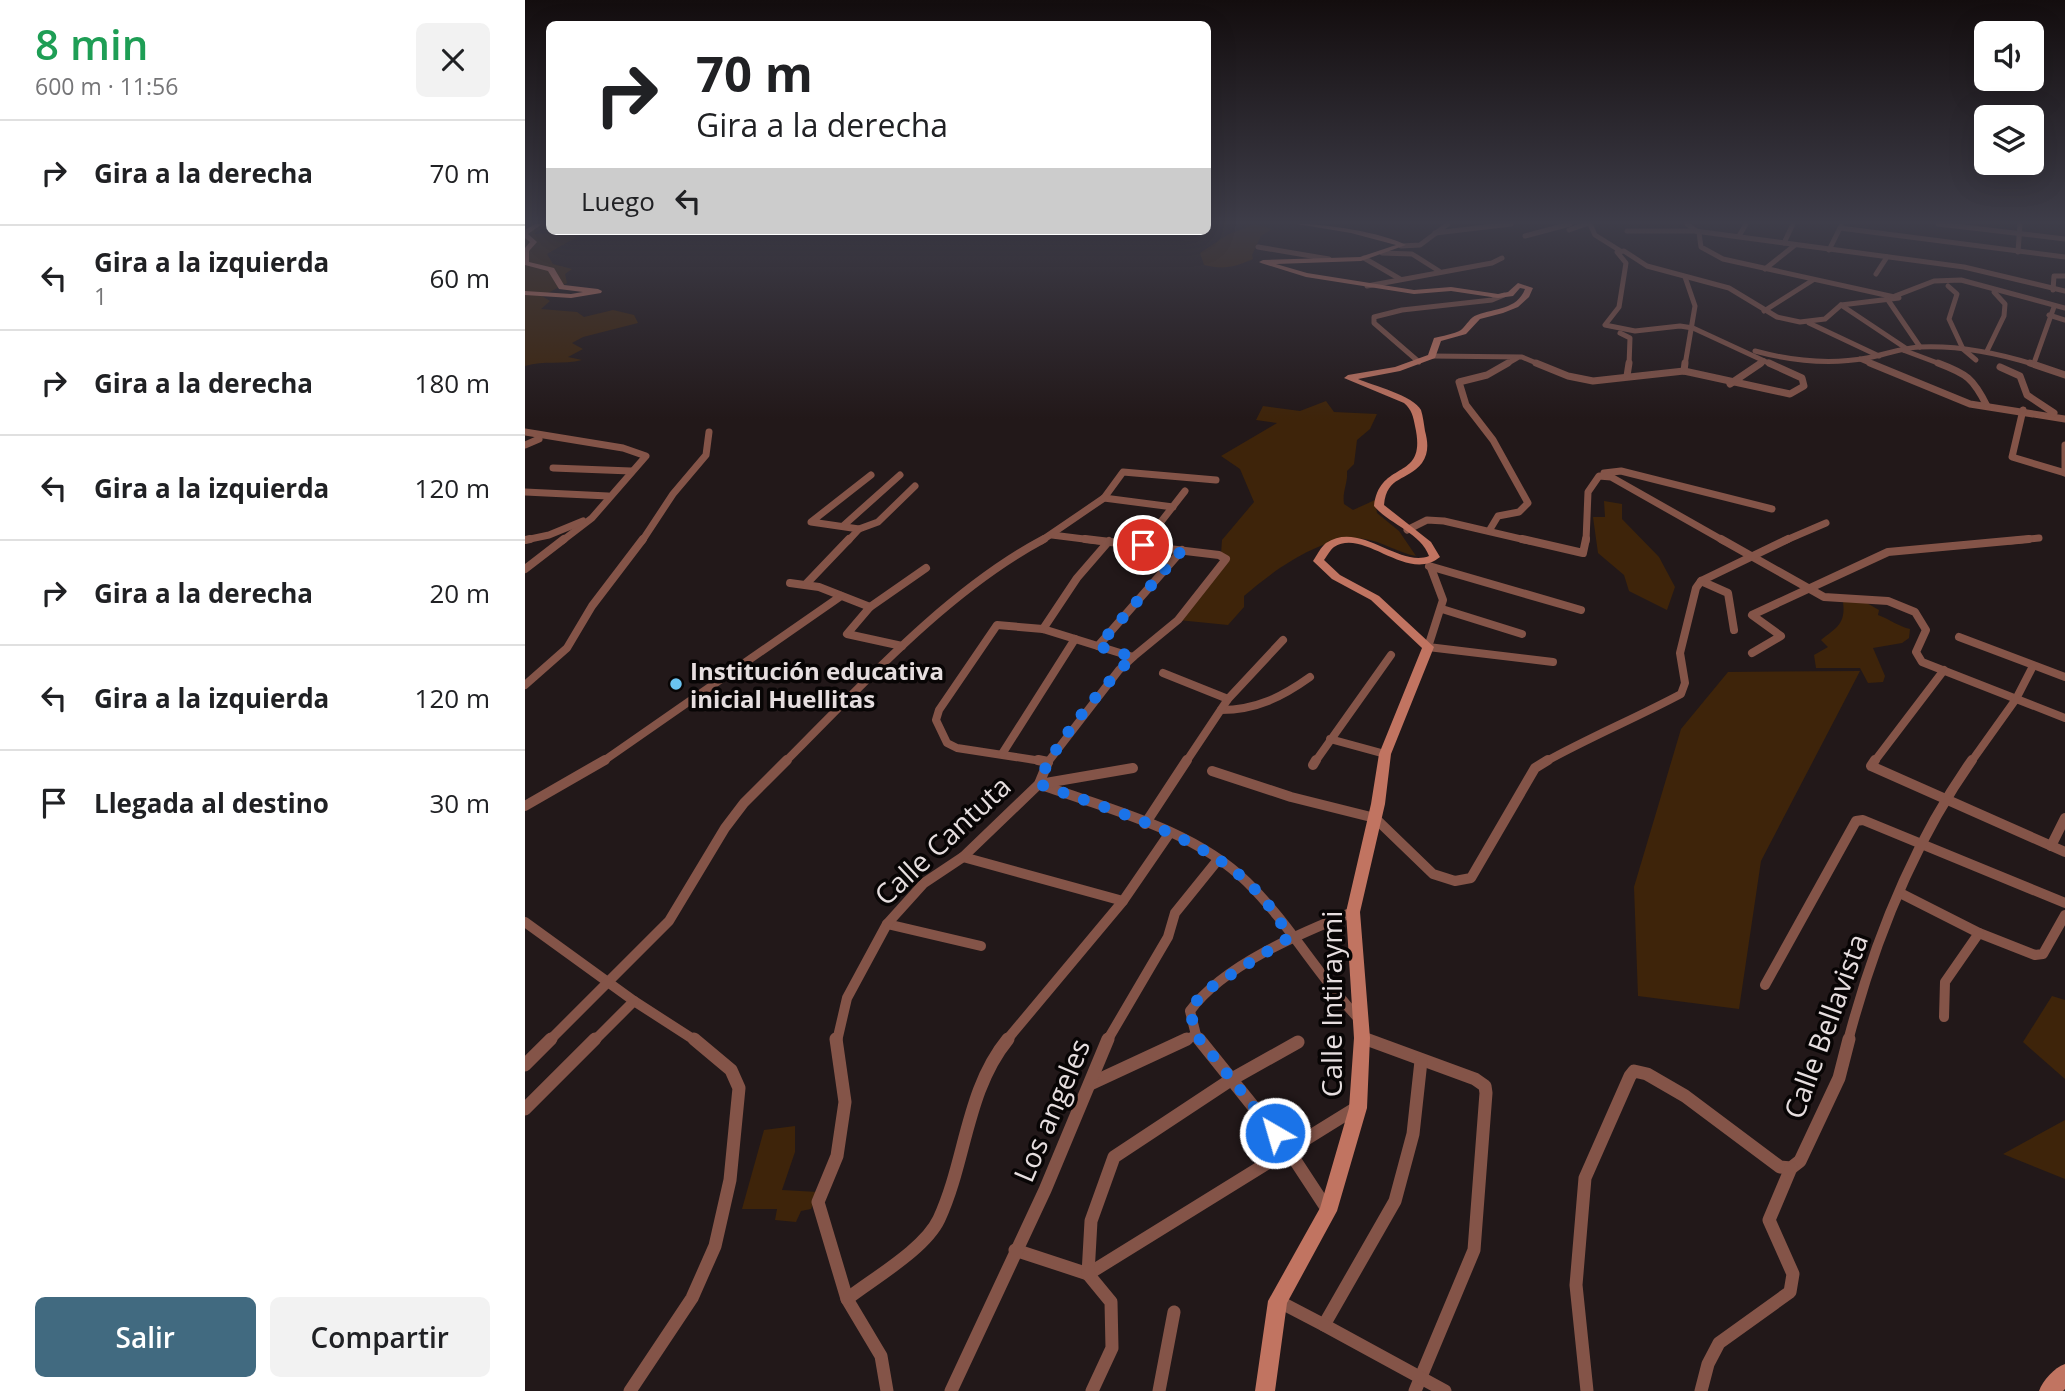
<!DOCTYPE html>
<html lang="es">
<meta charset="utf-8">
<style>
:root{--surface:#fff;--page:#f2f2f2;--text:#202124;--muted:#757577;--line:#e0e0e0;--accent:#416a80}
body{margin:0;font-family:"Open Sans",sans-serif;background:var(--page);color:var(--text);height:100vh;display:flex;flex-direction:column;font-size:26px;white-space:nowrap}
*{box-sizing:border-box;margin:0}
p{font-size:23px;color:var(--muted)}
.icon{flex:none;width:38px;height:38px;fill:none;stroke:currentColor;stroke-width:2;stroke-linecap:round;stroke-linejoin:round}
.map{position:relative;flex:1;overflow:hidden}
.sheet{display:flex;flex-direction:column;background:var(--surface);width:525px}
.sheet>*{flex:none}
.hud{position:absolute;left:21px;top:21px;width:665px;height:214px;border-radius:10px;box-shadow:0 7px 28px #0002;background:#fff;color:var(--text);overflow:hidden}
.fabs{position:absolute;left:1449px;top:21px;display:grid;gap:14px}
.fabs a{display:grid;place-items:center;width:70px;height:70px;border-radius:10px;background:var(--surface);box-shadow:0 7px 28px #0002;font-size:35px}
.pin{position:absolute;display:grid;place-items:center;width:60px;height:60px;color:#fff;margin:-30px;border:4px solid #fff;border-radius:50%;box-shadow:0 2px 7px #0007}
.me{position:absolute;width:77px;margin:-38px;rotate:322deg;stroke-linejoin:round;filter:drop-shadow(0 0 5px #0008)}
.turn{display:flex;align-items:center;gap:24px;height:147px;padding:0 35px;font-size:32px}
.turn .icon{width:91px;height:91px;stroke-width:2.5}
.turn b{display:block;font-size:49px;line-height:60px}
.then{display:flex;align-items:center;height:66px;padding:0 35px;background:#0003;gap:14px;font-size:26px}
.round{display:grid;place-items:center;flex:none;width:74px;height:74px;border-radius:10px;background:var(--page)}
.head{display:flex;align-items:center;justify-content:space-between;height:119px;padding:0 35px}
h1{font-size:42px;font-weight:600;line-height:52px;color:#1e9e55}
.action{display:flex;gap:14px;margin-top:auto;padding:14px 35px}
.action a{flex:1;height:80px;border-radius:10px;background:var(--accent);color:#fff;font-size:28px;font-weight:600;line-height:80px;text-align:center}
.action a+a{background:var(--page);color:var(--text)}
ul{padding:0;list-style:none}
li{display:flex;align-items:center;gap:21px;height:105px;padding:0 35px;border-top:2px solid var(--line)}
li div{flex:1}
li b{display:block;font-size:26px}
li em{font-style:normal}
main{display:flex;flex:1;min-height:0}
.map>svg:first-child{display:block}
.green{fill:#3e240a}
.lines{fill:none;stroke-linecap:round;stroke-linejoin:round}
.street-far4{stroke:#845448;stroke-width:5}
.street-far3{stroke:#845448;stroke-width:7}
.street-far2{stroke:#845448;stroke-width:8}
.street-far1{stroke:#845448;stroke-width:10}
.street{stroke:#845448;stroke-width:13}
.secondary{fill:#c17461;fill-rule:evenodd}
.route{stroke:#1a73e8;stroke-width:12;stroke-dasharray:0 21.6}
.poi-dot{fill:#6ac3f1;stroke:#080505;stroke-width:2.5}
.labels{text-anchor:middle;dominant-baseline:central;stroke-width:7;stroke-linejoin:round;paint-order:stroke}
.poi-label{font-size:24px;font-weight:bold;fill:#e6dedf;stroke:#080505;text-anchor:start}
.near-street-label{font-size:28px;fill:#e6dedf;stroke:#080505}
</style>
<main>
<section class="sheet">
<div class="head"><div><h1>8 min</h1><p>600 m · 11:56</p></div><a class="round"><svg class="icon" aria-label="close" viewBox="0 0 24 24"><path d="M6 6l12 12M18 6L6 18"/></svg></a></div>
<ul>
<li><svg class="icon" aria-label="right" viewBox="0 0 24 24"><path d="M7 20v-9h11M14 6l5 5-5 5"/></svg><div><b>Gira a la derecha</b></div><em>70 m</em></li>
<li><svg class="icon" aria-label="left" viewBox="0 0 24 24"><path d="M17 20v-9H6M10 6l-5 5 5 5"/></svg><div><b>Gira a la izquierda</b><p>1</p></div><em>60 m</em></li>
<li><svg class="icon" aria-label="right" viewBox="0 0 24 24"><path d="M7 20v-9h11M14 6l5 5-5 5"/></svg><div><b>Gira a la derecha</b></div><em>180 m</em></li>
<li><svg class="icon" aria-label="left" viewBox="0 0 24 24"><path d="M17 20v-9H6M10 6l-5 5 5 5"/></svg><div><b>Gira a la izquierda</b></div><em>120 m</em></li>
<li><svg class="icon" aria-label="right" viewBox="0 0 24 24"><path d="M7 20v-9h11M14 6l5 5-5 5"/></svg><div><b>Gira a la derecha</b></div><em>20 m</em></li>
<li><svg class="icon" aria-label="left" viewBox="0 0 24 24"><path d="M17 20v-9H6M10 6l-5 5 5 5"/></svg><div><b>Gira a la izquierda</b></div><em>120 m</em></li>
<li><svg class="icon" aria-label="arrive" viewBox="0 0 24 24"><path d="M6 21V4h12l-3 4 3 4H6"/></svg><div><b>Llegada al destino</b></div><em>30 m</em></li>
</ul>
<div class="action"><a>Salir</a><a>Compartir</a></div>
</section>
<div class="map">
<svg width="1540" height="1391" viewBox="0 0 1540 1391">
<rect width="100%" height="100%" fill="#221819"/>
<g class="green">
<path d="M0 224H24L8 234 86 231 55 235 22 254 28 264 47 269 40 274 42 283 17 296 25 301 16 309 52 312 59 317 88 310 109 315 113 323 58 337 47 343 58 349 43 357 57 360C38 365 19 360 0 366Z"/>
<path d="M730 224 747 229 736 236 727 255 728 259C710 267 699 270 679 265L675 253 702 235Z"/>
<path d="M801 401 809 412 852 414 845 429 832 440 829 464 822 471C823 484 817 491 819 504L828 510 850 500 852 513 874 531 891 556C873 553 857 541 839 539 798 534 749 570 719 596V607L703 625 653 620 695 568 697 540 729 502 715 469 696 456 752 423 731 420 738 406 775 411Z"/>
<path d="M1079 501 1097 504V519L1134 557 1150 587 1142 610 1104 591 1099 575 1073 553 1068 517H1080Z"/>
<path d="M1318 602H1340L1354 610 1353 615C1365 619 1372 626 1385 629L1384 638 1377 643 1348 648 1360 676 1358 682 1343 683 1335 668H1291L1289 655 1303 647 1296 640C1311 628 1321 624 1318 602Z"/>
<path d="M1335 671 1236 861 1214 1009 1113 996 1109 887 1156 729 1203 672Z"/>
<path d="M1527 996 1540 1000V1079L1498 1042Z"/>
<path d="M1540 1120V1179L1478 1154Z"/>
<path d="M270 1126V1152L257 1190 293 1192 286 1209 276 1211 271 1222 250 1220 252 1209H217L239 1130Z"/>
</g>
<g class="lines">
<g class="street-far4">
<path d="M1065 224 1070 235 1094 250"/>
<path d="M1162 224 1174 233 1176 247 1198 259 1374 298 1316 305 1300 319 1275 322 1252 317 1204 288 1122 266 1099 251 1092 252 1101 263 1094 307 1080 325 1110 331 1155 326 1168 328 1248 365"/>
<path d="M1413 224 1540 239"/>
<path d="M1315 228 1540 257"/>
<path d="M1044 230 1061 224"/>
<path d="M1102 231H1170L1439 267 1540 291"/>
<path d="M910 233 986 224"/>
<path d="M1000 236 1045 224"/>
<path d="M1214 236 1221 224"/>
<path d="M1259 243 1268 224"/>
<path d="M876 246 895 245 923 224"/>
<path d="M733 247 804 259"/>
<path d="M1304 250 1316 226"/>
<path d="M1493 252 1495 224"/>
<path d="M857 253 887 254 914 271"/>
<path d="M839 258 875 279"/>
<path d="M1240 269 1270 245"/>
<path d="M1351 274 1362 257"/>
<path d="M1160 277 1170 306 1160 365"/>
<path d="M842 286 967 263 977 258"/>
<path d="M1423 286 1432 294 1424 319 1438 349 1451 360"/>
<path d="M1528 290 1529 276H1540"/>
<path d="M1370 296 1409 281 1436 280 1540 308"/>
<path d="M1363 300 1395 347"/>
<path d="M1316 305 1382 349"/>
<path d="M1239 311 1288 280"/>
<path d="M1524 315 1540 320"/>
<path d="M1284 323 1354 356"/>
<path d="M1095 333 1105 338 1104 365"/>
<path d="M1378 350 1418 365"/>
<path d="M1230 351C1267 361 1304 365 1342 358 1359 355 1376 348 1394 347 1433 345 1473 353 1511 365"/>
<path d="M1462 351 1479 316 1480 304 1469 292"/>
<path d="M907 356 997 357 1016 365"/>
<path d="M1335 359 1349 365"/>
<path d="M894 362 849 323V317L877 310 967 300 979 295"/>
<path d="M1509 363 1529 307"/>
<path d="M980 365 992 358"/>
<path d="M1234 365 1239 361"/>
</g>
<g class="street-far3">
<path d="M1011 363 1043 376 1068 381 1159 371 1265 394 1279 386 1277 378 1244 363"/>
<path d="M1345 363 1445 404 1540 419"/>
<path d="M1413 363C1442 374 1448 378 1462 406"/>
<path d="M1505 363 1540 375"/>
<path d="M1475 367 1495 376 1502 395 1529 413"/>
<path d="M1159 371 1160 363"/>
<path d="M1102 376 1104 363"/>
<path d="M1205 384 1236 363"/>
<path d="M1498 410 1487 457 1540 473"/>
<path d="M0 432 98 448 121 456 67 518 37 541"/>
<path d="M0 445 14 439"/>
<path d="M1540 445V473"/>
<path d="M28 468 106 471"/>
<path d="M1079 473 1096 471 1247 509"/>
<path d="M0 492 83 496"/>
<path d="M579 498 648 507"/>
<path d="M318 526 375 475"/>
<path d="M334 529 353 522 390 486"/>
<path d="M882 530 902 520 919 521 1005 541"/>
<path d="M964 531 973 516 994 512 1003 503 968 440 941 405 934 382 962 375 983 363"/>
<path d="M527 535 575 541"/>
<path d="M0 540 24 535 58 521"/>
<path d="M117 541 148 494 181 455 184 432"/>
<path d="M323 541 334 529 286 522 346 475"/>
<path d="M516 541 579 498 598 472 691 480"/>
<path d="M621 541 660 491"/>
<path d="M1061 541 1063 492 1074 476 1086 477 1199 541"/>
<path d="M1259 541 1301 523"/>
<path d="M1485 541 1514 538"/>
</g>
<g class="street-far2">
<path d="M560 539 694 555 701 559 653 620 608 657"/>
<path d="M997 539 1058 553 1061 539"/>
<path d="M1196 539 1299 597 1363 601 1390 612 1401 630 1391 652 1397 662 1540 718"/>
<path d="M0 540 5 539"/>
<path d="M618 545 623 539"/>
<path d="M904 566 1056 610"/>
<path d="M906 568 918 600 903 647 1028 662"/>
<path d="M0 569 39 539"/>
<path d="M265 583 294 587 345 607 322 634 377 646"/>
<path d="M281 584 324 539"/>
<path d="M345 607 401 568"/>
<path d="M917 609 997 634"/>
<path d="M472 625 518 629 608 657 594 670 523 762 432 748 422 743 411 720 414 710Z"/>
<path d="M518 629 552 578 584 541"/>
<path d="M1209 630 1203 593 1176 581 1263 539"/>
<path d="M1434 637 1540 677"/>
<path d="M573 646 657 550"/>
<path d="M1227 653 1256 636 1227 615 1363 552 1504 539"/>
<path d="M638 673 703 699"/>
<path d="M0 685 42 648 67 606 118 539"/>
<path d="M696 710C731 710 757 697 785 677"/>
<path d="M805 739 860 754"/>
<path d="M477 754 550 639"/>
<path d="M77 762 316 596"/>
<path d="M260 762C337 685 423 590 519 539"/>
<path d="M661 762 703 699 758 640"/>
<path d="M790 762 866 655"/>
<path d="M1020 762C1065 737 1111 718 1156 694L1160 683 1155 653 1171 588 1176 581"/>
<path d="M1349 762 1419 670"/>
<path d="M1446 762 1491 699 1508 666"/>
</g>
<g class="street-far1">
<path d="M513 760 523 762"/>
<path d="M1350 760 1346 766 1540 852"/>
<path d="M788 765 791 760"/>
<path d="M687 771 766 797 850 818 908 874 930 881 946 878 1010 768 1023 760"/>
<path d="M514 784C583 809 668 829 722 882 764 923 793 976 834 1019"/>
<path d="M515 784 608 768"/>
<path d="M0 806 80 760"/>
<path d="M620 824 662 760"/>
<path d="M1526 846 1540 818"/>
<path d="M438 857 598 901"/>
<path d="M1377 894 1454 933 1510 955 1518 954 1540 915"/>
<path d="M0 922 109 1001 171 1041"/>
<path d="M362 924 456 946"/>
<path d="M1240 985 1331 821 1338 820 1540 903"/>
<path d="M1419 1017 1420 982 1454 933"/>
<path d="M837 1038 845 1041"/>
<path d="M24 1041 144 921 200 828 219 803 262 760"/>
<path d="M69 1041 109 1001"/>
<path d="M312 1041 322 998 362 924 399 883 438 857 514 784 523 762"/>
<path d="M481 1041 598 901 644 834"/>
<path d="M582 1041 643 937 650 913 692 861"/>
<path d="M658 1041 671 1035"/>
<path d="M676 1041 671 1035 665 1011C698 965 776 933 828 912"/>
<path d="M1323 1041C1349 942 1388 844 1447 760"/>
</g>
<g class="street">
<path d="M311 1039 320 1102 312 1156 293 1202 322 1299 356 1356 362 1391"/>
<path d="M674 1039 764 1151 802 1209"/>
<path d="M841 1039 950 1079 960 1086 961 1093 949 1250 890 1391"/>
<path d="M0 1065 26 1039"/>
<path d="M565 1084 662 1039"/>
<path d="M0 1109 70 1039"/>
<path d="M490 1250 563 1274 831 1108"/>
<path d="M322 1299C349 1278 400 1249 414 1219 441 1161 441 1090 483 1039"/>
<path d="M753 1301 799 1325 870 1201 888 1134 896 1061"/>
<path d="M799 1325 920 1391"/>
<path d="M105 1391 167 1298 190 1246 205 1180 214 1088 206 1070 169 1039"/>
<path d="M426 1391 520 1190 583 1039"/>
<path d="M567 1391 587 1348 586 1302 563 1274 566 1221 589 1157 707 1079 773 1042"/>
<path d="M634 1391 649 1312"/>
<path d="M1062 1391 1051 1285 1060 1178 1105 1076 1109 1071 1122 1074 1160 1096 1255 1167 1266 1168 1275 1161 1314 1078 1324 1039"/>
<path d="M1176 1391 1183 1364 1194 1343 1265 1292 1268 1274 1244 1220 1266 1168"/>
</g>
<g class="secondary">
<path d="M10 224H17L3 234 12 242 4 251V262L29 268 39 285 73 289 77 291 76 293 46 298 0 295V291L46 294 58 292 34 289 23 271 0 265V248L5 242 0 238V230Z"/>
<path d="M772 224C802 224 855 232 881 245L836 261 751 264 782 273 889 290 926 287 973 294 983 292 993 283 1008 288 1004 297 993 307 978 313 955 319 941 334 916 341 910 358 875 371 833 379C847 385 889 396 896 410 898 416 899 425 900 431 903 442 904 453 897 463 882 482 862 475 859 505L906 542 915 557C882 584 839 527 809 547 805 550 802 556 799 560L815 575 854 596 909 647 866 754 860 804 835 912 845 1038 842 1108 812 1211 762 1303 750 1391H730L743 1301 795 1208 824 1108 829 1038 821 912 846 804 854 754 897 648 846 600 807 579 788 561C792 555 796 547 801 543 835 520 874 568 904 556 896 533 864 524 849 506 855 458 903 483 890 426 888 416 887 410 879 403L819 378 823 375 870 367 903 355 909 338C917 336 929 334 936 330 942 325 945 317 952 315 970 308 992 310 1000 289L995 288 988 296 973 298 926 291 889 294 781 277 736 263 734 262 738 260 835 257 871 245 826 233Z"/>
<path d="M1540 1364V1389L1538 1391H1514C1518 1380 1529 1368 1540 1364Z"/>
</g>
</g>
<linearGradient id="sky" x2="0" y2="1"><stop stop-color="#130d0e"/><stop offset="0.53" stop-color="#3e3d49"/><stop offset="1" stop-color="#3e3d49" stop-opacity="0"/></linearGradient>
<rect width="1540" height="419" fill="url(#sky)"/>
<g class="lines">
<path class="route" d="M618 545 657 550 573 646 608 657C582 681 522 752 514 784 587 811 691 838 741 902 750 913 757 925 765 937L677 993 665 1011 671 1035 750 1133"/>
</g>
<circle class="poi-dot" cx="151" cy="684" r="7"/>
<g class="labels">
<g class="poi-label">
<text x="165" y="670">Institución educativa<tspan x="165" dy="28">inicial Huellitas</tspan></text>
</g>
<g class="near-street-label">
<text transform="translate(417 840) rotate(-43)">Calle Cantuta</text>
<text transform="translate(806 1004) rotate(-90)">Calle Intiraymi</text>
<text transform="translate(1300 1026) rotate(-70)">Calle Bellavista</text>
<text transform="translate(526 1110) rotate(-67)">Los angeles</text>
</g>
</g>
</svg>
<div class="fabs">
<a><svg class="icon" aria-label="sound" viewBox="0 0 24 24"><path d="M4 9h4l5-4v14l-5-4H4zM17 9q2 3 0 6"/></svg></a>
<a><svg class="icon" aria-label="layers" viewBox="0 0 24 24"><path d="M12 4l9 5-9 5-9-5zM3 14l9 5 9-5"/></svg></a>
</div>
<div class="pin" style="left:618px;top:545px;background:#d93025"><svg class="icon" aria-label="arrive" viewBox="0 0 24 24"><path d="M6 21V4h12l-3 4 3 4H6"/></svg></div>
<svg class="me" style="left:750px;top:1133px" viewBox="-20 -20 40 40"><circle r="17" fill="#1a73e8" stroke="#fff" stroke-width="3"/><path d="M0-11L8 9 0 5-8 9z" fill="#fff"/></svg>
<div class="hud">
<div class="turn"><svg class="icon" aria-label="right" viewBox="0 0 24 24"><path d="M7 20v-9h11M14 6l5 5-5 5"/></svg><div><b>70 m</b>Gira a la derecha</div></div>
<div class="then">Luego<svg class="icon" aria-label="left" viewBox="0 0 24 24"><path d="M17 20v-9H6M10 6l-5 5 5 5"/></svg></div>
</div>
</div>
</main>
